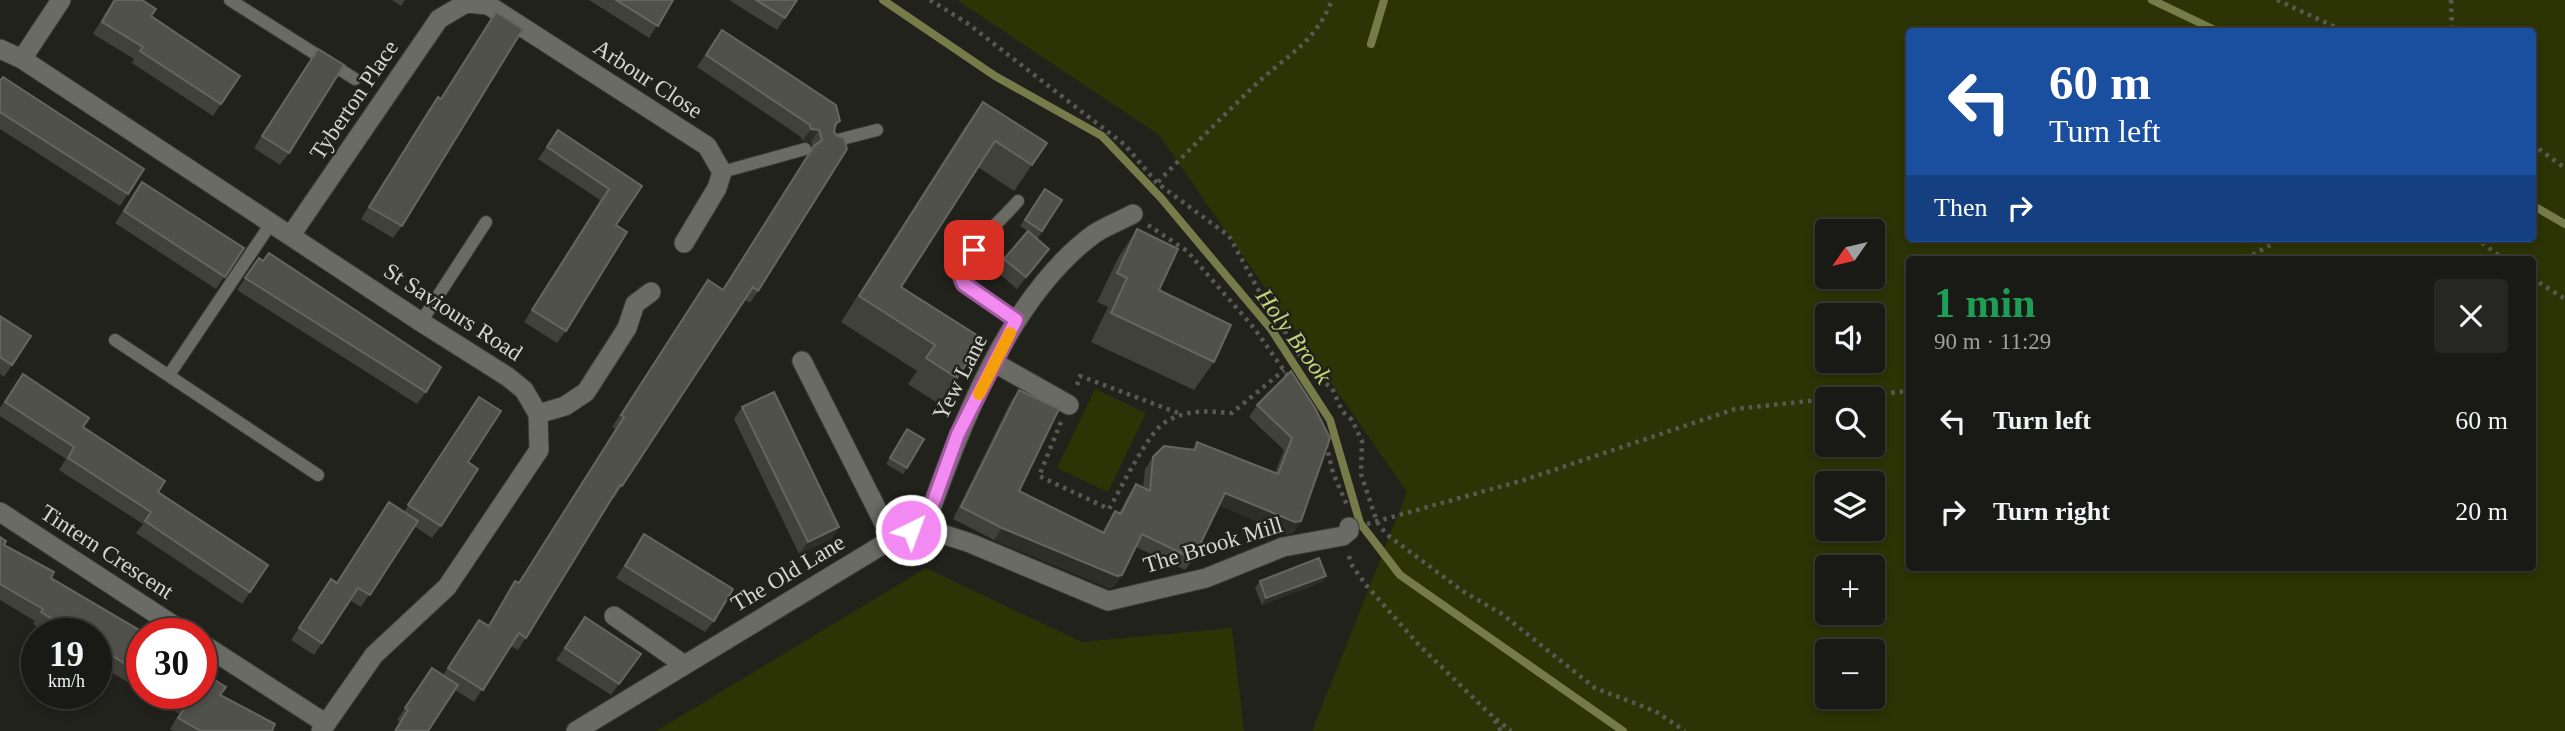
<!DOCTYPE html>
<meta charset="utf-8">
<style>
:root{--surface:#191a15;--page:#262722;--text:#f1f3f6;--muted:#9fa1a0;--line:#373834}
body{margin:0;font-family:"Times New Roman",serif;background:var(--page);color:var(--text);height:100vh;display:flex;flex-direction:column;font-size:26px;white-space:nowrap}
*{box-sizing:border-box;margin:0}
p{font-size:23px;color:var(--muted)}
.icon{flex:none;width:38px;height:38px;fill:none;stroke:currentColor;stroke-width:2;stroke-linecap:round;stroke-linejoin:round}
.map{position:relative;flex:1;overflow:hidden}
.sheet{position:absolute;left:1906px;top:256px;width:630px;height:315px;display:flex;flex-direction:column;background:var(--surface);border-radius:7px;box-shadow:0 4px 10px #0003,0 0 0 2px var(--line)}
.sheet>*{flex:none}
.guide{position:absolute;left:1906px;top:28px;width:630px;height:214px;border-radius:7px;box-shadow:0 4px 10px #0003,0 0 0 2px var(--line);background:#1a4fa0;color:#fff;overflow:hidden}
.needle{width:46px;rotate:236deg}
.controls{position:absolute;left:1815px;top:219px;display:grid;gap:14px}
.controls a{display:grid;place-items:center;width:70px;height:70px;border-radius:7px;background:var(--surface);box-shadow:0 4px 10px #0003,0 0 0 2px var(--line);font-size:35px}
.speed{position:absolute;left:21px;top:618px;display:flex;gap:14px;font-size:35px;font-weight:700;text-align:center}
.speed>*{display:grid;place-content:center;width:91px;height:91px;border-radius:50%;background:var(--surface);box-shadow:0 4px 10px #0003,0 0 0 2px var(--line);line-height:1}
.speed small{font-size:18px;font-weight:400}
.speed .limit{border:10px solid #d22;background:#fff;color:#111}
.pin{position:absolute;display:grid;place-items:center;width:60px;height:60px;color:#fff;margin:-30px;border-radius:14px;box-shadow:0 4px 10px #0006}
.me{position:absolute;width:77px;margin:-38px;rotate:42deg;stroke-linejoin:round;filter:drop-shadow(0 0 5px #0008)}
.turn{display:flex;align-items:center;gap:24px;height:147px;padding:0 28px;font-size:32px}
.turn .icon{width:91px;height:91px;stroke-width:2.5}
.turn b{display:block;font-size:49px;line-height:60px}
.then{display:flex;align-items:center;height:66px;padding:0 28px;background:#0003;gap:14px;font-size:26px}
.round{display:grid;place-items:center;flex:none;width:74px;height:74px;border-radius:7px;background:var(--page)}
.head{display:flex;align-items:center;justify-content:space-between;height:119px;padding:0 28px}
h1{font-size:42px;font-weight:600;line-height:52px;color:#1e9e55}
ul{padding:0;list-style:none}
li{display:flex;align-items:center;gap:21px;height:91px;padding:0 28px}
li div{flex:1}
li b{display:block;font-size:26px}
li em{font-style:normal}
.map>svg:first-child{display:block}
.green{fill:#2c3304;fill-rule:evenodd}
.lines{fill:none;stroke-linecap:round;stroke-linejoin:round}
.stream{stroke:#757c4a;stroke-width:8}
.service-casing{stroke:#3b3c37;stroke-width:14}
.minor-casing{stroke:#3b3c37;stroke-width:21}
.path{stroke:#585953;stroke-width:4.5;stroke-dasharray:3.5 5;stroke-linecap:butt}
.service{stroke:#696b64;stroke-width:12}
.minor{stroke:#696b64;stroke-width:19}
.wall{fill:#40413b}
.shaded-wall{fill:#2d2e28}
.building{fill:#50514b;stroke:#656660;stroke-width:2}
.route-casing{stroke:#9e5a9d;stroke-width:18}
.route{stroke:#f38af1;stroke-width:12}
.slow{stroke:#f59e0b;stroke-width:12}
.labels{text-anchor:middle;dominant-baseline:central;stroke-width:5;stroke-linejoin:round;paint-order:stroke}
.street-label{font-size:23px;fill:#d5d6d1;stroke:#21221c}
.water-label{font-size:24px;font-style:italic;fill:#c4d577;stroke:#21221c}
</style>
<div class="map">
<svg width="2565" height="731" viewBox="0 0 2565 731">
<rect width="100%" height="100%" fill="#21221c"/>
<g class="green">
<path d="M957 0H2565V731H1312L1407 492 1159 135ZM1909 32H2532V238H1909ZM1827 231H1872V276H1827ZM1909 259H2532V567H1909ZM1827 315H1872V360H1827ZM1827 399H1872V444H1827ZM1827 483H1872V528H1827ZM1827 567H1872V612H1827ZM1827 651H1872V696H1827Z"/>
<path d="M1095 389 1146 413 1108 492 1057 468Z"/>
<path d="M926 568 1082 642 1232 628 1244 731H656Z"/>
</g>
<g class="lines">
<g class="stream">
<path d="M883 0 995 76 1102 136 1161 198 1271 329 1330 420 1360 523 1400 575 1623 731"/>
<path d="M2152 0 2219 32"/>
<path d="M1371 44 1384 0"/>
<path d="M2532 205 2565 224"/>
</g>
<defs>
<g id="service">
<path d="M230 0 355 79"/>
<path d="M834 141 877 130"/>
<path d="M722 172 805 149"/>
<path d="M1016 320 963 284C961 279 959 273 962 268 971 245 1002 220 1018 201"/>
<path d="M421 322 486 222"/>
<path d="M115 340 318 475"/>
<path d="M169 375 272 222"/>
</g>
<g id="minor">
<path d="M0 49 22 59 421 322 508 377 524 390 538 414 539 450 447 587 374 655 321 731"/>
<path d="M22 59 61 0"/>
<path d="M291 235 439 19 466 3 488 5 707 146 722 172 717 188 684 243"/>
<path d="M995 363 1069 405"/>
<path d="M538 414 565 406 586 392 627 328 635 304 651 292"/>
<path d="M0 512 187 634"/>
<path d="M924 528C960 429 1007 298 1094 234 1106 226 1120 221 1133 214"/>
<path d="M892 539 911 530 924 528 970 543 1108 601 1206 578 1283 547 1343 536 1349 531V527"/>
<path d="M614 616 683 664"/>
<path d="M201 643 325 723"/>
<path d="M576 731 892 539 802 361"/>
</g>
</defs>
<use href="#service" class="service-casing"/>
<use href="#minor" class="minor-casing"/>
<g class="path">
<path d="M930 0 967 23 1125 145 1157 183 1229 236 1265 302 1280 318 1288 339 1314 375 1332 388 1342 411 1352 420 1362 441 1361 474 1377 522 1386 534 1464 592 1502 614 1595 688 1655 711 1685 731"/>
<path d="M2277 0 2346 32"/>
<path d="M2451 0 2452 32"/>
<path d="M2532 144 2565 168"/>
<path d="M1158 182C1189 150 1221 118 1253 87 1286 55 1314 45 1332 0"/>
<path d="M1148 225 1187 251 1254 328 1290 379"/>
<path d="M2475 238 2504 259"/>
<path d="M2245 259 2283 238"/>
<path d="M2532 278 2565 299"/>
<path d="M1077 385 1080 376 1181 414"/>
<path d="M1832 399 1909 391"/>
<path d="M1061 422 1039 476 1109 509C1120 490 1148 433 1164 423 1185 409 1208 411 1232 413L1284 370"/>
<path d="M1326 444 1333 473 1347 505"/>
<path d="M1367 524 1524 480 1735 409 1827 399"/>
<path d="M1349 556 1351 564 1366 585 1419 645 1492 716 1501 731"/>
<path d="M1496 719 1511 731"/>
</g>
<use href="#service" class="service"/>
<use href="#minor" class="minor"/>
</g>
<g class="wall">
<path d="M113 0H142L151 16 240 76 213 116 132 63 134 59 93 34Z"/>
<path d="M392 0H405L401 6Z"/>
<path d="M589 0H673L649 38Z"/>
<path d="M729 0H797L777 30Z"/>
<path d="M496 12 402 226 393 238 361 219 429 109 438 97 440 99Z"/>
<path d="M722 30 840 121 834 129 758 291 750 303 745 300 622 486 614 498H613L518 650 511 646 474 702 455 690 400 722 397 720 432 668 443 675 479 620 488 626 515 581 519 583 616 429 612 427 700 292 723 290 812 149 811 142 802 141 801 137 697 67Z"/>
<path d="M318 49 289 153 280 165 254 148Z"/>
<path d="M0 81 144 169 120 206 0 129Z"/>
<path d="M983 102 1032 165 1014 191 978 167 901 287 957 378 939 404 908 384 917 371 841 322 965 127Z"/>
<path d="M558 130 642 186 616 225 566 331 557 343 524 322 600 200 538 159Z"/>
<path d="M142 182 244 248 216 289 115 223Z"/>
<path d="M1045 189 1062 200 1038 238 1020 226Z"/>
<path d="M1137 229 1159 290 1214 362 1194 390 1091 342 1108 307 1097 302 1118 258Z"/>
<path d="M259 258 426 392 417 404 237 290Z"/>
<path d="M1004 259 1041 261 1017 289 996 271Z"/>
<path d="M0 316 12 365 4 377 0 374Z"/>
<path d="M1291 371 1301 521 1293 533 1287 534 1219 505 1193 559 1185 570 1136 547 1122 575 1114 587 1109 588 994 540 953 519 1011 401 1019 390V491L1102 532 1115 511 1119 513 1128 496 1136 484 1143 488 1145 469 1153 457 1192 450 1197 442 1275 473 1284 450 1249 417 1257 405Z"/>
<path d="M23 374 158 492 250 592 242 604 136 533 143 524 59 470 66 459 0 416V408Z"/>
<path d="M742 407 839 527 831 539 799 554 734 419Z"/>
<path d="M471 409 468 462 441 526 432 538 414 526 361 607 350 600 314 655 291 640 331 579 337 582 389 502 404 512Z"/>
<path d="M907 429V468L903 474 886 464Z"/>
<path d="M644 534 714 621 705 632 616 578Z"/>
<path d="M0 537 4 545 51 578 142 634V691L96 663V634H49L33 624 35 621 0 600Z"/>
<path d="M1326 576 1322 582 1262 605 1255 588 1260 581Z"/>
<path d="M585 617 641 654 611 695 556 660Z"/>
<path d="M205 674 220 695 272 731H173L170 729 179 714 146 693H201Z"/>
</g>
<g class="shaded-wall">
<path d="M811 129 819 130 811 142 802 141Z"/>
<path d="M1049 249 1041 261 1017 289 1026 277Z"/>
<path d="M1225 493 1301 521 1293 533 1287 534 1217 505Z"/>
<path d="M839 527 831 539 799 554 808 542Z"/>
<path d="M1002 528 1122 575 1114 587 1109 588 994 540Z"/>
<path d="M1326 576 1322 582 1262 605 1266 598Z"/>
</g>
<g class="building">
<path d="M115 0H142L156 9 151 16 240 76 221 104 140 51 143 47 102 22Z"/>
<path d="M616 0H673L658 26Z"/>
<path d="M756 0H797L785 18Z"/>
<path d="M496 12 523 29 402 226 369 207 438 97 441 99Z"/>
<path d="M722 30 836 105 840 121 836 123 834 131 837 136 844 138 847 149 758 291 753 287 622 486 620 485 526 638 519 633 483 690 448 668 479 620 489 626 515 581 519 583 624 417 621 415 708 280 723 290 814 146 822 140 819 130 811 129 810 125 706 55Z"/>
<path d="M318 49 344 65 289 153 262 136Z"/>
<path d="M3 77 144 169 128 194 0 112V81Z"/>
<path d="M983 102 1047 143 1032 165 995 141 901 287 983 339 957 378 926 358 935 345 859 296Z"/>
<path d="M558 130 642 186 616 225 627 232 566 331 532 310 609 189 547 147Z"/>
<path d="M142 182 244 248 225 277 124 211Z"/>
<path d="M1045 189 1062 200 1042 231 1025 220Z"/>
<path d="M1137 229 1178 249 1159 290 1231 325 1214 362 1111 313 1127 278 1117 273Z"/>
<path d="M1028 231 1049 249 1026 277 1004 259Z"/>
<path d="M269 253 441 367 426 392 245 278 259 258 263 261Z"/>
<path d="M0 316 31 336 12 365 0 357Z"/>
<path d="M1291 371 1315 408 1330 438 1301 521 1295 522 1225 493 1193 559 1142 534 1122 575 1117 576 1002 528 961 507 1019 390 1059 409 1019 491 1104 533 1115 511 1121 514 1136 484 1150 491 1153 457 1164 446 1195 450 1197 442 1278 474 1292 438 1257 405Z"/>
<path d="M23 374 89 418 83 427 165 481 158 492 268 565 250 592 145 521 151 512 68 458 74 447 5 402Z"/>
<path d="M774 392 839 527 808 542 742 407Z"/>
<path d="M479 397 501 411 468 462 478 469 441 526 408 505Z"/>
<path d="M907 429 924 439 907 468 890 458Z"/>
<path d="M389 502 418 521 370 595 358 588 322 643 299 628 331 579 337 583Z"/>
<path d="M644 534 733 589 714 621 625 566Z"/>
<path d="M0 537 6 541 4 545 54 572 51 578 146 634H142V674L96 646V634H76L41 612 43 609 0 584Z"/>
<path d="M1319 558 1326 576 1266 598 1260 581Z"/>
<path d="M585 617 641 654 619 684 565 648Z"/>
<path d="M201 666 208 670 205 674 226 687 220 695 275 724 272 731H201L178 718 188 703 172 693H201Z"/>
<path d="M432 668 458 685 428 731H395L408 710 405 708Z"/>
</g>
<g class="lines">
<defs>
<path id="route" d="M911 530 924 528 958 434 1016 320 964 284C956 271 966 261 974 250"/>
</defs>
<use href="#route" class="route-casing"/>
<use href="#route" class="route"/>
<path class="slow" d="M979 394 1010 333"/>
</g>
<g class="labels">
<g class="street-label">
<text transform="translate(648 79) rotate(33)">Arbour Close</text>
<text transform="translate(354 100) rotate(-56)">Tyberton Place</text>
<text transform="translate(453 312) rotate(33)">St Saviours Road</text>
<text transform="translate(960 377) rotate(-63)">Yew Lane</text>
<text transform="translate(1213 545) rotate(-17)">The Brook Mill</text>
<text transform="translate(107 552) rotate(33)">Tintern Crescent</text>
<text transform="translate(788 573) rotate(-31)">The Old Lane</text>
</g>
<g class="water-label">
<text transform="translate(1294 336) rotate(54)">Holy Brook</text>
</g>
</g>
</svg>
<div class="controls">
<a><svg class="needle" viewBox="-14 -14 28 28"><path d="M0-13l5 13h-10z" fill="#e53935"/><path d="M0 13l5-13h-10z" fill="#9fa1a0"/></svg></a>
<a><svg class="icon" aria-label="sound" viewBox="0 0 24 24"><path d="M4 9h4l5-4v14l-5-4H4zM17 9q2 3 0 6"/></svg></a>
<a><svg class="icon" aria-label="search" viewBox="0 0 24 24"><circle cx="10" cy="10" r="6"/><path d="M15 15l6 6"/></svg></a>
<a><svg class="icon" aria-label="layers" viewBox="0 0 24 24"><path d="M12 4l9 5-9 5-9-5zM3 14l9 5 9-5"/></svg></a>
<a>+</a>
<a>−</a>
</div>
<div class="speed"><div>19<small>km/h</small></div><div class="limit">30</div></div>
<div class="pin" style="left:974px;top:250px;background:#d93025"><svg class="icon" aria-label="arrive" viewBox="0 0 24 24"><path d="M6 21V4h12l-3 4 3 4H6"/></svg></div>
<svg class="me" style="left:911px;top:530px" viewBox="-20 -20 40 40"><circle r="17" fill="#f38af1" stroke="#fff" stroke-width="3"/><path d="M0-11L8 9 0 5-8 9z" fill="#fff"/></svg>
<div class="guide">
<div class="turn"><svg class="icon" aria-label="left" viewBox="0 0 24 24"><path d="M17 20v-9H6M10 6l-5 5 5 5"/></svg><div><b>60 m</b>Turn left</div></div>
<div class="then">Then<svg class="icon" aria-label="right" viewBox="0 0 24 24"><path d="M7 20v-9h11M14 6l5 5-5 5"/></svg></div>
</div>
<section class="sheet">
<div class="head"><div><h1>1 min</h1><p>90 m · 11:29</p></div><a class="round"><svg class="icon" aria-label="close" viewBox="0 0 24 24"><path d="M6 6l12 12M18 6L6 18"/></svg></a></div>
<ul>
<li><svg class="icon" aria-label="left" viewBox="0 0 24 24"><path d="M17 20v-9H6M10 6l-5 5 5 5"/></svg><div><b>Turn left</b></div><em>60 m</em></li>
<li><svg class="icon" aria-label="right" viewBox="0 0 24 24"><path d="M7 20v-9h11M14 6l5 5-5 5"/></svg><div><b>Turn right</b></div><em>20 m</em></li>
</ul>
</section>
</div>
